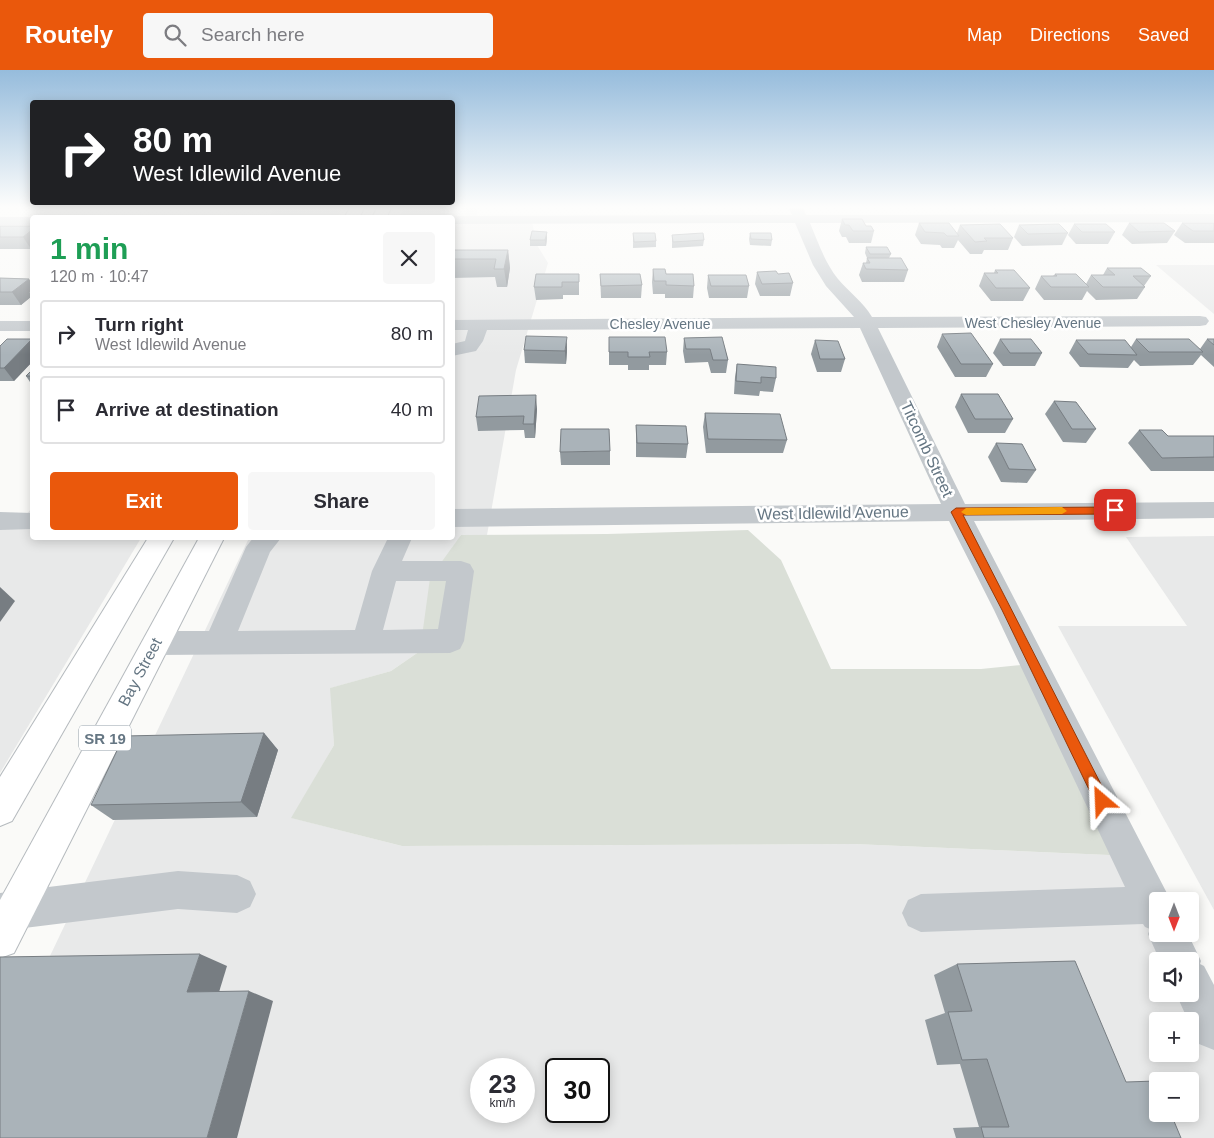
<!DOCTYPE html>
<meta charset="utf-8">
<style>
:root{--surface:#fff;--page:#f7f7f7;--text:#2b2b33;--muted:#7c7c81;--line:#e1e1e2;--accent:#ea580c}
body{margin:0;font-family:Helvetica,sans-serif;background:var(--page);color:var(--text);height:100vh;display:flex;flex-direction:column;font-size:19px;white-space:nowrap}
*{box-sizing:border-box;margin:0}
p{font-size:16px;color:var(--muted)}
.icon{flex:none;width:28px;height:28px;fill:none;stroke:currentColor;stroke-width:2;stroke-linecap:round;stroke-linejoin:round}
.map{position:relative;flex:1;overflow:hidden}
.panel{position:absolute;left:30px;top:145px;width:425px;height:325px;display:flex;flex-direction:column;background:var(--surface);border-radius:5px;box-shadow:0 2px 12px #0003}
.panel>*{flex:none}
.guide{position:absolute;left:30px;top:30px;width:425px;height:105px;border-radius:5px;box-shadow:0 2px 12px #0003;background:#202124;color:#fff;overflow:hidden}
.needle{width:32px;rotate:180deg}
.tools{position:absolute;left:1149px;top:822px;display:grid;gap:10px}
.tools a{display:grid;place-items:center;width:50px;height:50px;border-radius:5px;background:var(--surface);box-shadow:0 2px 12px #0003;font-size:25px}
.speed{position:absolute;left:470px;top:988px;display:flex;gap:10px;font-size:25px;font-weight:700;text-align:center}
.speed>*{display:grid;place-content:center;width:65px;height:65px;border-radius:50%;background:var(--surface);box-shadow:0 2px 12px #0003;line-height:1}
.speed small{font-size:12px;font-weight:400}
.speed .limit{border:2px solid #111;border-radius:8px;background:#fff;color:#111}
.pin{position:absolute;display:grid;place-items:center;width:42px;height:42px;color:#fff;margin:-21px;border-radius:10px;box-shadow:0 2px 8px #0006}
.me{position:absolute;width:55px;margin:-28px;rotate:334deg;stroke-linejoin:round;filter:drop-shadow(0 0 4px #0008)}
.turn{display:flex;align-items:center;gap:18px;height:105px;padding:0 20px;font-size:22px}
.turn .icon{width:65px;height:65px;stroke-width:2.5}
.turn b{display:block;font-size:35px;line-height:42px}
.round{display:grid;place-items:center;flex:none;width:52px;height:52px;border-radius:5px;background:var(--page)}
.head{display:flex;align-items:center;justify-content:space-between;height:85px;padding:0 20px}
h1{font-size:30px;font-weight:700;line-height:38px;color:#1e9e55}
.cta{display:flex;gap:10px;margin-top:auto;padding:10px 20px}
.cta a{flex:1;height:58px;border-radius:5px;background:var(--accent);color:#fff;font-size:20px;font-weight:700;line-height:58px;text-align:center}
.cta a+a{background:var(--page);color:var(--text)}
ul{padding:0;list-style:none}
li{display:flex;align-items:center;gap:15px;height:68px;margin:0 10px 8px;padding:0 10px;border:2px solid var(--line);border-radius:5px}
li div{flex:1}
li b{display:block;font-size:19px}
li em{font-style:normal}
header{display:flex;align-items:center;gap:30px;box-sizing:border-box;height:70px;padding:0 25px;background:var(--accent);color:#fff}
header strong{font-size:24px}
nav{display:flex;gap:28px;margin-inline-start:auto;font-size:18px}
.search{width:350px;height:45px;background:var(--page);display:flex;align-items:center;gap:12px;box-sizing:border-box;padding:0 18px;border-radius:5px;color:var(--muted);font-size:19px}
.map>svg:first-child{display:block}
.built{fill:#e8e9e9;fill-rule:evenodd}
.green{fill:#dadfd7}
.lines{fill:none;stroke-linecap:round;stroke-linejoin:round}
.major-casing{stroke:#b5babe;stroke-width:2}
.minor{fill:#c3c8cc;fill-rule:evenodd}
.major{fill:#fff;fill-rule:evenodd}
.wall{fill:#929a9f}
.shaded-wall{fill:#777d82}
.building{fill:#aab3b9;stroke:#777d82}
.route{fill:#ea580c;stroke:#983908}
.slow{fill:#f59e0b}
.labels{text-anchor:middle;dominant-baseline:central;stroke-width:5;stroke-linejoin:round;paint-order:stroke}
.far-street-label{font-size:14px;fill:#657683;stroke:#fff}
.shield{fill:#fff;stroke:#939fa8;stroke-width:1}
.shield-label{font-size:15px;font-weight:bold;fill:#657683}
.street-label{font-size:16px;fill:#657683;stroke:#fff}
</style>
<header>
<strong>Routely</strong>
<div class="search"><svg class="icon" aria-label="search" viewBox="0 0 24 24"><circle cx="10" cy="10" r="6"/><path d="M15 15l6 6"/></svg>Search here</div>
<nav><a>Map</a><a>Directions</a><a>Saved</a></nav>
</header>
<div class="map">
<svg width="1214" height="1068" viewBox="0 0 1214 1068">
<rect width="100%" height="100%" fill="#fafaf8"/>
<g class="built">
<path d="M277 136H344L337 147 268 148Z"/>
<path d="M405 136H479L476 146 532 152 537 175 548 193 516 300 487 465H461L420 581 391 601 331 618 334 675 292 748 402 776 854 774 1132 786 1158 864H1169L1182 891H1158V924H1190L1214 960V1068H0V991L249 468H452V148L399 147ZM1158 951H1190V984H1158ZM481 999H524V1041H481ZM556 999H599V1041H556ZM1158 1011H1190V1044H1158Z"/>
<path d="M1156 195H1214V244Z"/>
<path d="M32 438V468H141L0 703V445H26Z"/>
<path d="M1214 466V840L1058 556H1187L1126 467Z"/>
</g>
<path class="green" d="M748 460 781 490 831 599H981L1042 593 1132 786 854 774 402 776 291 748 334 675 330 618 391 601 420 581 430 508 461 465 607 464Z"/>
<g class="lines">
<defs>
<g id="major">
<path d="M351 136H365L359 148H344Z"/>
<path d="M378 136H392L386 148H372Z"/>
<path d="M148 468H174L12 751 0 756V707Z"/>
<path d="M199 468H224L14 883 0 888V830Z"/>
</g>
</defs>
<use href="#major" class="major-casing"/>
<g class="minor">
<path d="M788 136H802L806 145 1214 144V152L810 153C818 172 825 193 838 209 849 222 863 232 872 247L1200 246 1206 247 1209 251 1206 255 1200 256 878 258 965 434 1214 432V448L974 451 1171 831H1158V864H1188L1201 891 1200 894 1204 896 1214 915V980L1199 974 1176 924H1190V891H1160L1148 864 1150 859 1145 857 1143 854 921 862 908 856 902 843 908 830 921 824 1125 817 994 540 949 451 452 457V439L941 434 860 258 487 260 483 271 476 281 452 286V274L465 271 468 260H452V250L854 247 826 216 813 195 795 153 452 154V148H446L452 146 792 145Z"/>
<path d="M0 147H32L35 148H32V155H0Z"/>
<rect x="0" y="251" width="32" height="10"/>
<path d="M0 442 32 443V459L0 460Z"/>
<path d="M253 468H281L270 482 238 561 355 560 372 501 388 468H412L402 491H461L470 494 474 501 464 571 460 579 450 583 156 585 146 581 142 573 146 565 156 561H209L246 477ZM396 511H446L438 559 383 560Z"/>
<path d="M178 801 237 805 250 811 256 824 250 837 237 843 178 839 0 861V823Z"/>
</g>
<use href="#major" class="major"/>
</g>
<g class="wall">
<path d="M27 136H65H64L28 137Z"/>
<path d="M842 149 866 156 874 161 871 173H849L846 167H842L839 161Z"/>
<path d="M919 153 957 163 960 155 1013 168 1008 180H984L982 184H970L958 170 954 178H942L940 175 921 174 915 165Z"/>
<path d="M1129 153 1175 161 1167 173 1132 174 1122 165Z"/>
<path d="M1182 153H1214V173H1185L1174 165Z"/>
<path d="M1074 154 1115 162 1108 174H1076L1068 165Z"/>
<path d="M1019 155 1068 163 1062 175 1022 176 1014 167Z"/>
<path d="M0 156H32V178L31 179H0Z"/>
<path d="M633 163 656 171V177L633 178Z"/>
<path d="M750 163 772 170 771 176 750 175 749 169Z"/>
<path d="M672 165 704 170 703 176 672 178Z"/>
<path d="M547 168 546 176H530V170Z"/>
<path d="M866 177 891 184 889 188 908 200 904 212H862L859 205 863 193H866L867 188 865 183Z"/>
<path d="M452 180H508L510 198 507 217H497L495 207 452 208Z"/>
<path d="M1107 198 1151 206 1144 216 1145 217 1137 229 1096 230 1087 221 1082 230H1044L1035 219 1041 206H1053L1055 204 1086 214 1091 205H1103Z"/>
<path d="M653 199 666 204 694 216 693 228H665V224H653L652 212Z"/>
<path d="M995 200 1030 218 1023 231H991L979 216 984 203H994Z"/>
<path d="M757 202 793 213 790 226H760L755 214Z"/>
<path d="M579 204V225H563V229L536 230 534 217Z"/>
<path d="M600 204 642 215 641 228H601Z"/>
<path d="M708 205 749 216 747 228H709L707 218Z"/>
<path d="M0 208 29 209 32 214V227V226L21 235H0Z"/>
<path d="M942 264 993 294 986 307H955L937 277Z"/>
<path d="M609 267 667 282 666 295H649V300H628V295H609Z"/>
<path d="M722 267 728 290 726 303H711L708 292 685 293 683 281 684 268Z"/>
<path d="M32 269V292L14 311H0V276Z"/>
<path d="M1000 269 1042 283 1035 296H1003L993 283Z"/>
<path d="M1136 269 1200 279 1207 269H1214V297L1201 285 1193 295 1140 296 1134 290 1128 298 1080 297 1069 283 1076 270 1131 277Z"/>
<path d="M815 270 845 289 841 302H817L811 284Z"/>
<path d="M524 280H567L566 294 525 293Z"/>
<path d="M737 294 776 308 773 322 760 321 759 326 734 324 735 307Z"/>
<path d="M32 300V315L26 306Z"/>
<path d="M961 324 1013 349 1005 363H968L955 337Z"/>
<path d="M1054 331 1096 359 1086 373 1063 372 1045 344Z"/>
<path d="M537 339 535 368H525L524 360 478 361 476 347Z"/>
<path d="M705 343 787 370 783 383H706L703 357Z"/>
<path d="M636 355 688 374 686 388 636 387Z"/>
<path d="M1139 360 1168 366H1214V401H1151L1128 373Z"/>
<path d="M996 373 1036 400 1027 413 1001 412 988 387Z"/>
<path d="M610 381V395H561L560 382Z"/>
<path d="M264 663 278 680 257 747 113 750 91 735Z"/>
<path d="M957 894 1126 1012 1181 1068H956L953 1058 979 1057 960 994 937 995 925 950 945 943 934 905Z"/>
</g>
<g class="shaded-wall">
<path d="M32 160V178L31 179 23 167Z"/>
<path d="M547 162V168L546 176 545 170Z"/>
<path d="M508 180 510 198 507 217 504 199Z"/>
<path d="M29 209 32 214V222H29L32 226 21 235 12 222Z"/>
<path d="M567 267V280L566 294 565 281Z"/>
<path d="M32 269V292L14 311 4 298Z"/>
<path d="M452 273 455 288 452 299Z"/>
<path d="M536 325 537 339 535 368 534 354Z"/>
<path d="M0 517 15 531 0 552Z"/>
<path d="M264 663 278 680 257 747 241 732Z"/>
<path d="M200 884 227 896 216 932 187 922Z"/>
<path d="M249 921 273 931 237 1068H207Z"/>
</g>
<g class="building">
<path d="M842 149H862L866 156H871L874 161H853L849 155H845Z"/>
<path d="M919 153H949L959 166H947L944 163 925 162Z"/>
<path d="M1129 153H1164L1175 161 1139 162Z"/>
<path d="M1182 153H1214V161H1193Z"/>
<path d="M1000 154 1013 168H984L987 171 975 172 960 155Z"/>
<path d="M1059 154 1068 163 1028 164 1019 155Z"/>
<path d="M1074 154H1106L1115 162H1082Z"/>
<path d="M0 156H32V160L23 167H0Z"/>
<path d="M532 161 547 162 545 170H530Z"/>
<path d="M633 163H655L656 171 634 172Z"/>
<path d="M703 163 704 170 673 172 672 165Z"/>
<path d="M750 163H771L772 170 751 169Z"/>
<path d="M866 177H887L891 184H870Z"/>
<path d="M452 180H508L504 199H494L496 189H452Z"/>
<path d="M867 188H901L908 200 866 199 863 193H870Z"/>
<path d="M1107 198H1141L1151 206H1133L1145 217H1103L1091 205H1115Z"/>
<path d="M653 199H665L666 204H693L694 216 666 215V211H654Z"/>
<path d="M995 200H1014L1030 218H996L984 203H998Z"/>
<path d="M776 201 778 204 789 203 793 213 762 214 757 202Z"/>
<path d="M536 204H579V212H562V217H534Z"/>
<path d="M600 204H640L642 215 601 216Z"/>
<path d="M1055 204H1076L1089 217H1051L1041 206H1057Z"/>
<path d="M708 205H746L749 216H711Z"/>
<path d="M0 208 29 209 12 222H0Z"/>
<path d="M971 263 993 294H961L942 264Z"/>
<path d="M526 266 567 267 565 281 524 280Z"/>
<path d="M609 267H665L667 282H649L650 287H628V282H609Z"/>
<path d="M722 267 728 290H713L710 279H686L684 268Z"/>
<path d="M7 269H32L4 298H0V276Z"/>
<path d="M1000 269H1031L1042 283H1010Z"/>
<path d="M1136 269H1189L1203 282H1149Z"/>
<path d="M1207 269H1214V275Z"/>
<path d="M815 270 838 271 845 289H820Z"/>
<path d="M1076 270H1125L1137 285 1088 284Z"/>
<path d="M737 294 776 297V308L761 307V313L736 311Z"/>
<path d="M32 300V306H26Z"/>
<path d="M961 324H998L1013 349H975Z"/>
<path d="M536 325 534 354H523L524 346 476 347 479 326Z"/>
<path d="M1054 331 1076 332 1096 359H1072Z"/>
<path d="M705 343 780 344 787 370 708 369Z"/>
<path d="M636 355 686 356 688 374 637 373Z"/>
<path d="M561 359H609L610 381 560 382Z"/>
<path d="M1139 360H1162L1168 366H1214V387L1162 388Z"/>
<path d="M996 373 1022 374 1036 400 1009 399Z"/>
<path d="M264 663 241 732 91 735 124 666Z"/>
<path d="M200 884 187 922 249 921 207 1068H0V887Z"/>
<path d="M1075 891 1126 1012 1156 1011 1158 1014V1044H1171L1181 1068H984L981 1057H1009L987 989 962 990 948 942 972 941 957 894Z"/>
</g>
<linearGradient id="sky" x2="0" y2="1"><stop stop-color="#96bcdc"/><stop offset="0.48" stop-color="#fdfdfc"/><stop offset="1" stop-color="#fdfdfc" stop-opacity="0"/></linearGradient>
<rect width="1214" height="285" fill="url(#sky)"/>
<path class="route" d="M1115 437 1120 440 1115 444 963 445 1107 726 1109 731 1107 736 1102 738 1097 736 1002 540 951 442 956 438Z"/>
<path class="slow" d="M1062 437 1067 441 1062 444 966 445 961 442 966 438Z"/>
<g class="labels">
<g class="far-street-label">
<text x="1033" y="253">West Chesley Avenue</text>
<text x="660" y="254">Chesley Avenue</text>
</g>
<rect class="shield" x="79" y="655.5" width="52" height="25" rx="4"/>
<g class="shield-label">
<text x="105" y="668">SR 19</text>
</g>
<g class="street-label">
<text transform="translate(927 379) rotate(65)">Titcomb Street</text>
<text transform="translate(833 443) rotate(-1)">West Idlewild Avenue</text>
<text transform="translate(140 602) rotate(-62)">Bay Street</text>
</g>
</g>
</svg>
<div class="tools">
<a><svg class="needle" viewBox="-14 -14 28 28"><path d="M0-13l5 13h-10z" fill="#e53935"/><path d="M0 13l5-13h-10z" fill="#7c7c81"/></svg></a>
<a><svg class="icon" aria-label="sound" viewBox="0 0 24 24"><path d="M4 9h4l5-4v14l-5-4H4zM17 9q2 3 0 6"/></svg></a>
<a>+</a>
<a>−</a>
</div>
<div class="speed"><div>23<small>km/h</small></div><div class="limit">30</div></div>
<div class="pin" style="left:1115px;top:440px;background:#d93025"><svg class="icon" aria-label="arrive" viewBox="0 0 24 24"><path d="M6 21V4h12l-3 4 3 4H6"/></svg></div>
<svg class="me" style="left:1102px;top:731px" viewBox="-20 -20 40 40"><path d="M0-17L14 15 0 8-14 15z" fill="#ea580c" stroke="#fff" stroke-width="4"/></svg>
<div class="guide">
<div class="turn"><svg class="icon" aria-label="right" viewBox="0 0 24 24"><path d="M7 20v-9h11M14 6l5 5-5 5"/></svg><div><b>80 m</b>West Idlewild Avenue</div></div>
</div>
<section class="panel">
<div class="head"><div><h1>1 min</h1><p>120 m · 10:47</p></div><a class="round"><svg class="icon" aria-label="close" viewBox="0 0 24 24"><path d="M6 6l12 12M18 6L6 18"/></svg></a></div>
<ul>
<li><svg class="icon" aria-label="right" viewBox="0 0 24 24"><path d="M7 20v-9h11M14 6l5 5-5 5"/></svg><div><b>Turn right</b><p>West Idlewild Avenue</p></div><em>80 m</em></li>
<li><svg class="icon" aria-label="arrive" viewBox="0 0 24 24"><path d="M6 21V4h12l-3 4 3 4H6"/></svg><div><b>Arrive at destination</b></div><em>40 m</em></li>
</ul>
<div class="cta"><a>Exit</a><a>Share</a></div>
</section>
</div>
